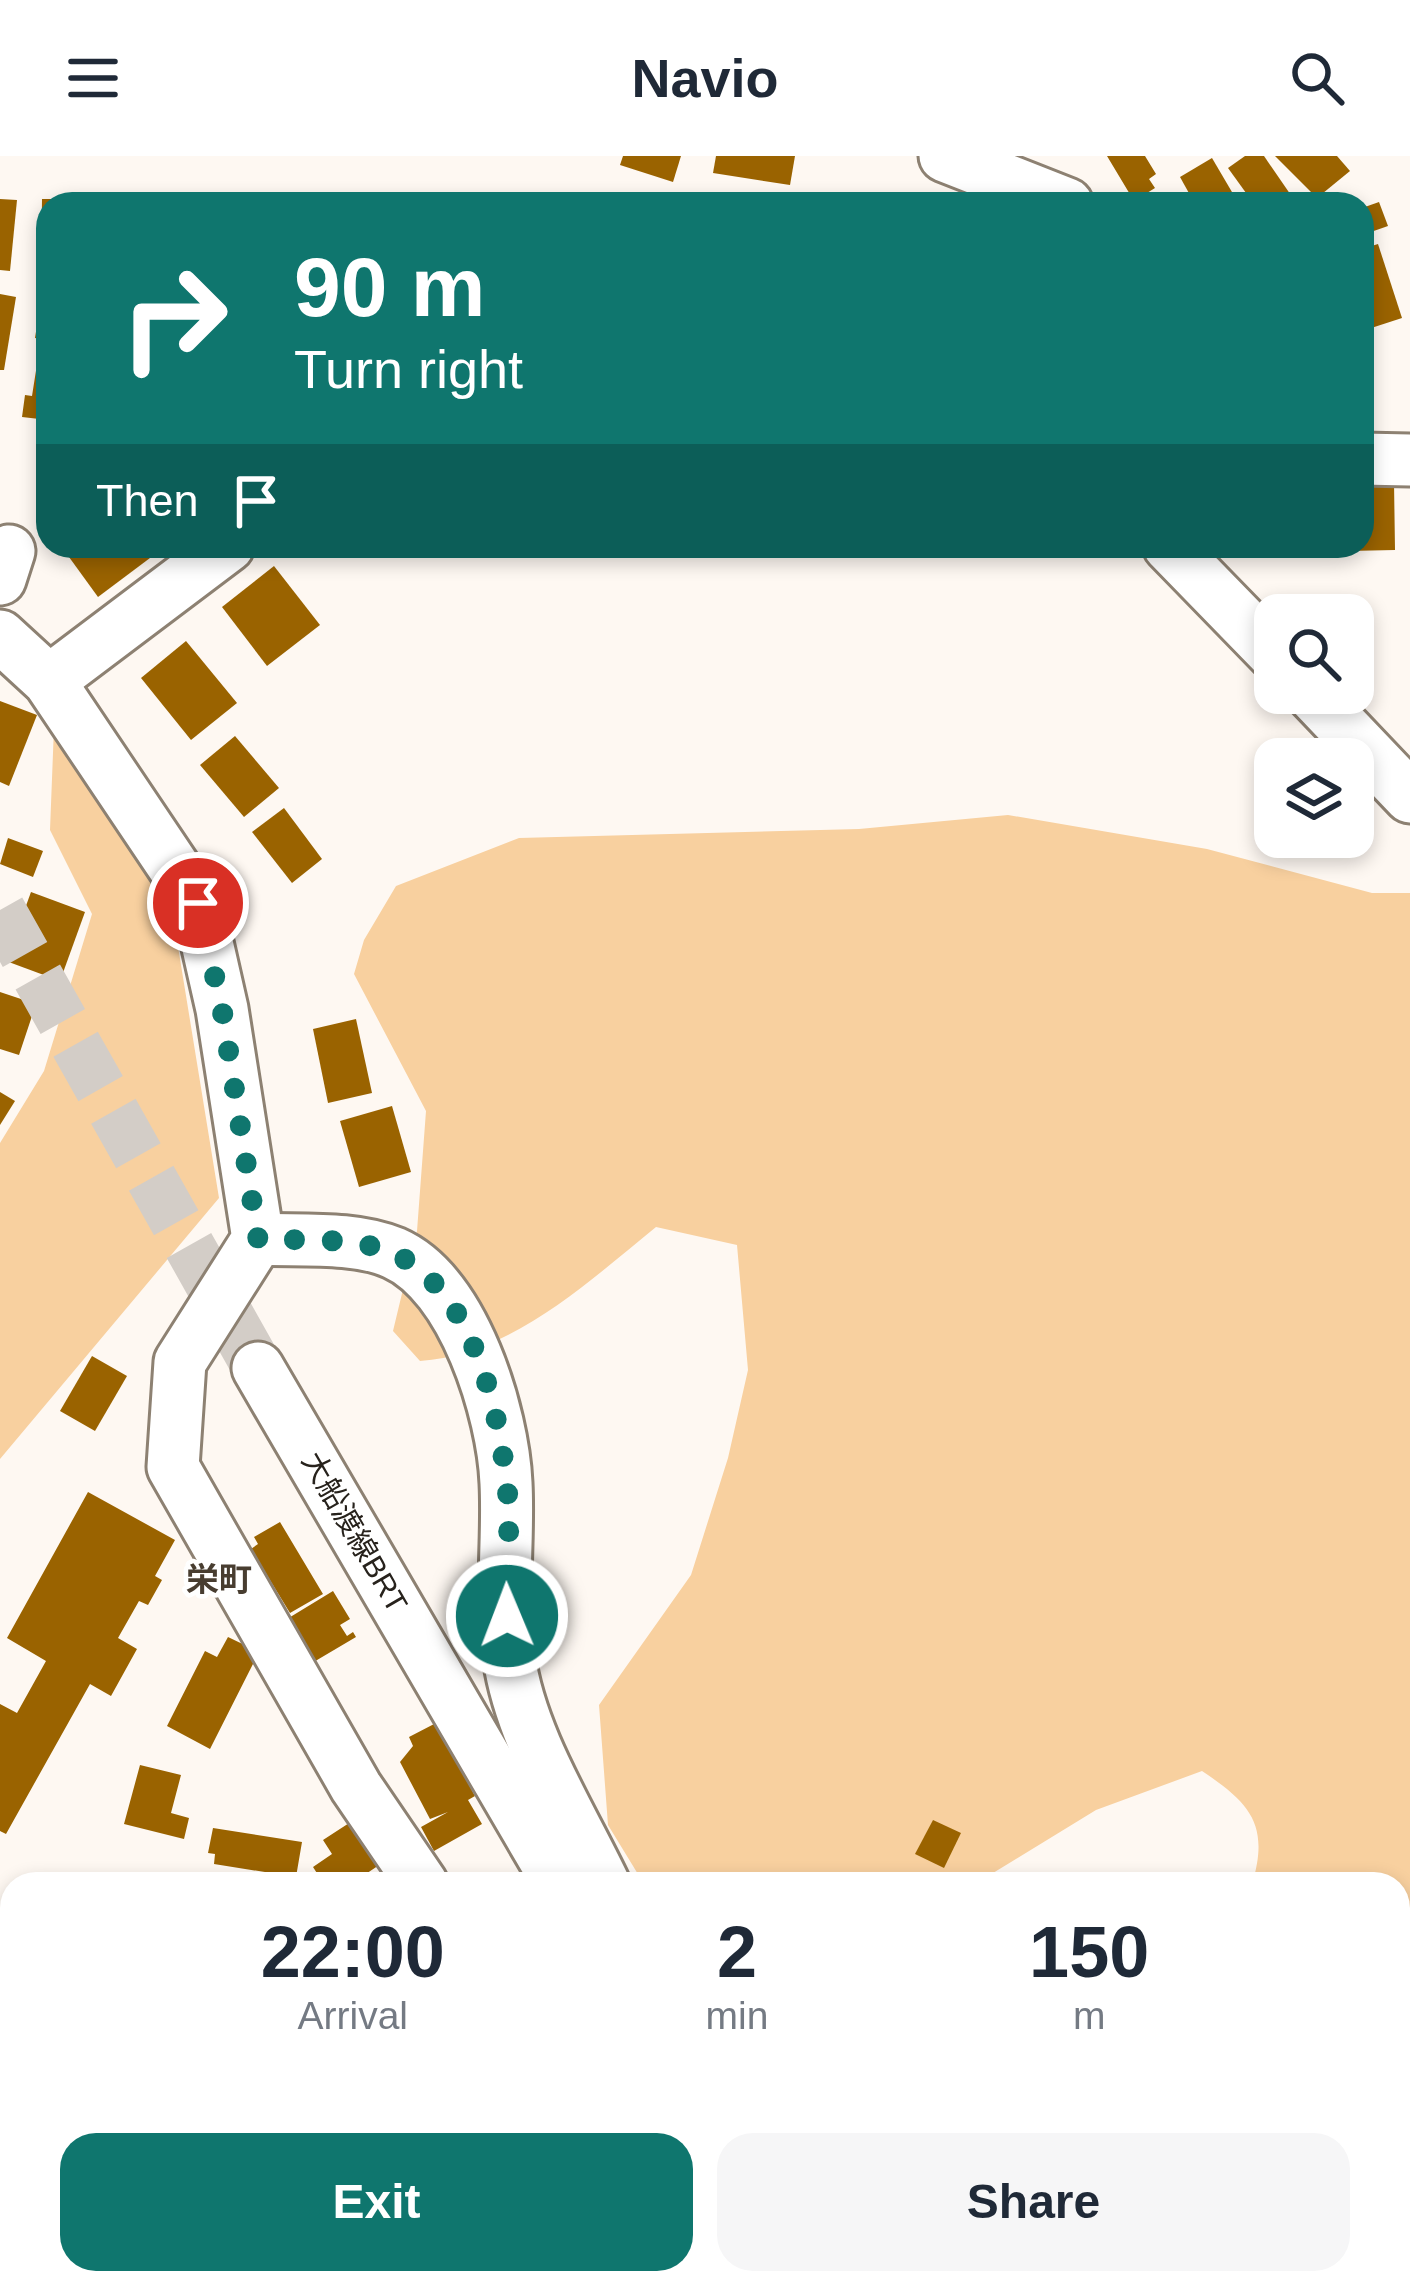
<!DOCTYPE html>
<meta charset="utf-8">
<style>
:root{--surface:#fff;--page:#f6f6f7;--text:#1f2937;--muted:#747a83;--accent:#0f766e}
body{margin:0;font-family:Arial,"Noto Sans JP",sans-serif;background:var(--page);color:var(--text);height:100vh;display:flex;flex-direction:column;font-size:45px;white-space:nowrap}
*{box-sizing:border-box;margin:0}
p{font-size:39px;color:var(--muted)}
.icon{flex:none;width:66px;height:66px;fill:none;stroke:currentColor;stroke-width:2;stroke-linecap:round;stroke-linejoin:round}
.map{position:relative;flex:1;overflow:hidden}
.side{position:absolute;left:0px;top:1716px;width:1410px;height:423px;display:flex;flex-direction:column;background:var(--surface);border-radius:36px 36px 0 0;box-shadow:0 6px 18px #0003}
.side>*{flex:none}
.hud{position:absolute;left:36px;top:36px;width:1338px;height:366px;border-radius:36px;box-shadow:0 6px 18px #0003;background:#0f766e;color:#fff;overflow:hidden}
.buttons{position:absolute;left:1254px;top:438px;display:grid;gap:24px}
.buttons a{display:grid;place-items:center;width:120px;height:120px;border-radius:24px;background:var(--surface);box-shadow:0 6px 18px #0003;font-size:60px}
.pin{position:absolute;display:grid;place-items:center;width:102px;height:102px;color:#fff;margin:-51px;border:6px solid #fff;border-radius:50%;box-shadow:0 3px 12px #0007}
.me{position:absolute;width:132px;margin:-66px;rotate:359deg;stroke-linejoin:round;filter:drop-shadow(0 0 9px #0008)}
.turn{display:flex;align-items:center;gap:42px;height:252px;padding:0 60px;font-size:54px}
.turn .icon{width:156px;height:156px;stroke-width:2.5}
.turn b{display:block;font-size:84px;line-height:102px}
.then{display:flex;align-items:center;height:114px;padding:0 60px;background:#0003;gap:24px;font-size:45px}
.eta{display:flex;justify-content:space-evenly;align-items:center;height:204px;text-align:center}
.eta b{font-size:72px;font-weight:800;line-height:84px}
.action{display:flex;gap:24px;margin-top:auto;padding:24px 60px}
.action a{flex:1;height:138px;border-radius:36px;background:var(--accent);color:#fff;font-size:48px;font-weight:800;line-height:138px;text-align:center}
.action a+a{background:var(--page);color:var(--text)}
header{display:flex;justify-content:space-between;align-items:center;height:156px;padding:0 60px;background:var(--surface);font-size:54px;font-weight:800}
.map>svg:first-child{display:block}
.green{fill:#f8d09f}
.building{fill:#9a6300}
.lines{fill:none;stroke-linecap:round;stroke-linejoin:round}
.minor-tunnel{stroke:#d3cdc7;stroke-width:51;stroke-dasharray:51 26;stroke-linecap:butt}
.minor-casing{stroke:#8d8172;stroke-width:57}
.minor{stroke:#fff;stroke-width:51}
.route{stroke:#0f766e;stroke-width:21;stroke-dasharray:0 37.8}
.labels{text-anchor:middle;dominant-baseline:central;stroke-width:9;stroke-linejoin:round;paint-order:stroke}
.street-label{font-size:30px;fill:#27221c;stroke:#fff}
.neighbourhood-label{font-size:33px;font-weight:bold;fill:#483d30;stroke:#fff}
</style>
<header><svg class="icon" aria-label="menu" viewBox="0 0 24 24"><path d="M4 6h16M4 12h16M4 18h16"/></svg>Navio<svg class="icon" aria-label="search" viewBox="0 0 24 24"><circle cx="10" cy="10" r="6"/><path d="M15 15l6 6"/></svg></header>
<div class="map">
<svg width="1410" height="2137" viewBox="0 0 1410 2137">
<rect width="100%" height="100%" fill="#fef8f2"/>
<g class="green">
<path d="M54 571 172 754 219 1042 0 1303V987L44 915 92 758 50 674Z"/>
<path d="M1008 659 1207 693 1372 737H1410V1972H1398V1728H1252C1270 1669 1250 1647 1202 1615L1096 1654 975 1728H644L608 1669 599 1549 691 1419 728 1302 748 1214 737 1089 656 1071C588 1126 511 1199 420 1205L393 1175 417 1075 426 955 354 818 364 784 396 730 519 682 859 673Z"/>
</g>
<g class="building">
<path d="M623 0H681L673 26 620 9Z"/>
<path d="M716 0H795L790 29 713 17Z"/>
<path d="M1107 0H1145L1156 18 1149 23 1155 32 1134 45Z"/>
<path d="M1245 0H1264L1297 48H1254L1228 12Z"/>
<path d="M1275 0H1337L1350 15 1317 42Z"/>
<path d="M1212 2 1239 48H1195L1180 21Z"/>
<path d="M0 43 17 44 10 115 0 114Z"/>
<path d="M42 43H89V48H48V128H41Z"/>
<path d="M1379 46 1388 70 1368 77 1362 52Z"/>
<path d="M1378 88 1402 162 1362 175V93Z"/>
<path d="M0 138 16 141 4 214H0Z"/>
<path d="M38 163 48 165V264L22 261 25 239 32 240 41 183 35 182Z"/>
<path d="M1362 314 1394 325 1395 394 1348 395V390H1362Z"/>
<path d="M83 390H166L98 441 69 401Z"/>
<path d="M274 410 320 469 267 510 222 451Z"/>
<path d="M186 485 237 547 191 584 141 522Z"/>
<path d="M0 545 37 559 9 630 0 626Z"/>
<path d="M235 580 279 632 244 661 200 609Z"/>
<path d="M284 652 322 703 292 727 252 676Z"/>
<path d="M8 682 43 695 33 721 0 708Z"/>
<path d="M31 736 85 756 60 825 6 805Z"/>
<path d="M0 836 36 848 19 899 0 893Z"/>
<path d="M356 863 372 937 328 947 313 873Z"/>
<path d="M0 936 15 945 0 969Z"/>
<path d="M392 950 411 1016 359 1031 340 965Z"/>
<path d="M92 1200 127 1220 95 1275 60 1255Z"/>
<path d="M88 1336 175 1384 155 1420 162 1424 148 1449 139 1445 118 1482 137 1493 111 1540 90 1528 6 1678 0 1675V1548L17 1557 46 1505 7 1482Z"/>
<path d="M280 1366 323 1438 290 1457 251 1393 258 1388 254 1381Z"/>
<path d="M333 1435 350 1463 340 1469 347 1480 353 1476 356 1481 312 1507 287 1463Z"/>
<path d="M228 1481 259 1496 210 1593 167 1570 205 1495 217 1501Z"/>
<path d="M436 1567 475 1640 468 1644 482 1668 434 1695 421 1671 448 1656 430 1663 400 1606 413 1590 409 1581Z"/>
<path d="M140 1609 181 1619 171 1657 189 1662 184 1683 124 1668Z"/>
<path d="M363 1658 391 1701 351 1728H324L313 1711 332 1698 323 1684Z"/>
<path d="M933 1664 961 1677 944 1712 915 1698Z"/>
<path d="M213 1672 302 1686 296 1721 214 1708 215 1698 208 1697Z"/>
<path d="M301 2127H363L376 2137H315Z"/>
<path d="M478 2127H537L523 2137H486Z"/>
<path d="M588 2127H638L646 2137H575Z"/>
</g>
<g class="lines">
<path class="minor-tunnel" d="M0 754 258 1212"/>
<defs>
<g id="minor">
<path d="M945 0 1067 48"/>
<path d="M1362 303 1410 304"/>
<path d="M1169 390 1275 499"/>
<path d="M0 423 9 395"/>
<path d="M0 480 49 525 198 747 222 853 258 1083 180 1206 173 1311 356 1631 422 1728"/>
<path d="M49 525 228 390"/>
<path d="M1311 537 1410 641"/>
<path d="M258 1083C299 1085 355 1080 394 1097 464 1128 503 1257 506 1327 509 1385 500 1444 509 1501 520 1580 570 1657 604 1728"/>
<path d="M258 1212 559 1728"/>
<path d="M0 1989 12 1974"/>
<path d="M714 2127 721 2137"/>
<path d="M809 2127 816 2137"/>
<path d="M1090 2127 1193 2137"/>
<path d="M385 2137 393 2127"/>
</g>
</defs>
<use href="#minor" class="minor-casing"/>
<use href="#minor" class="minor"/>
</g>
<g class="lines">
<path class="route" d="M198 747 222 853 258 1083C299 1085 357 1080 395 1098 471 1134 497 1247 506 1322 512 1367 506 1415 507 1460"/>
</g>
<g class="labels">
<g class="street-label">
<text transform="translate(355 1376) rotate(60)">大船渡線BRT</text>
</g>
<g class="neighbourhood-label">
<text x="219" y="1423">栄町</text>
</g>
</g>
</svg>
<div class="buttons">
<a><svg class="icon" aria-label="search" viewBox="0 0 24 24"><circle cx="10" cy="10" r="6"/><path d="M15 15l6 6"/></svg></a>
<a><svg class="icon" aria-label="layers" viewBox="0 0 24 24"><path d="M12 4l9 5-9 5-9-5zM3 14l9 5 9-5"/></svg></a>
</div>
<div class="pin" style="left:198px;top:747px;background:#d93025"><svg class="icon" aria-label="arrive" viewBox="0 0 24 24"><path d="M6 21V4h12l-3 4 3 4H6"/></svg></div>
<svg class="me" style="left:507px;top:1460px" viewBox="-20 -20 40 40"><circle r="17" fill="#0f766e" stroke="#fff" stroke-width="3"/><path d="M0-11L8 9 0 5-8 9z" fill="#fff"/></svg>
<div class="hud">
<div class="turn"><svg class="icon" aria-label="right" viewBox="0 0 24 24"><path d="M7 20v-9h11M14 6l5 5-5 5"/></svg><div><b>90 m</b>Turn right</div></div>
<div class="then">Then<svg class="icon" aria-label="arrive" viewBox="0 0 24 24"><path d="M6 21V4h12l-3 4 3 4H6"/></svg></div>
</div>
<section class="side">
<div class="eta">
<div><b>22:00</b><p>Arrival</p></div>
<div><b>2</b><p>min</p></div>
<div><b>150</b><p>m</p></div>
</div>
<div class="action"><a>Exit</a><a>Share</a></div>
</section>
</div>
